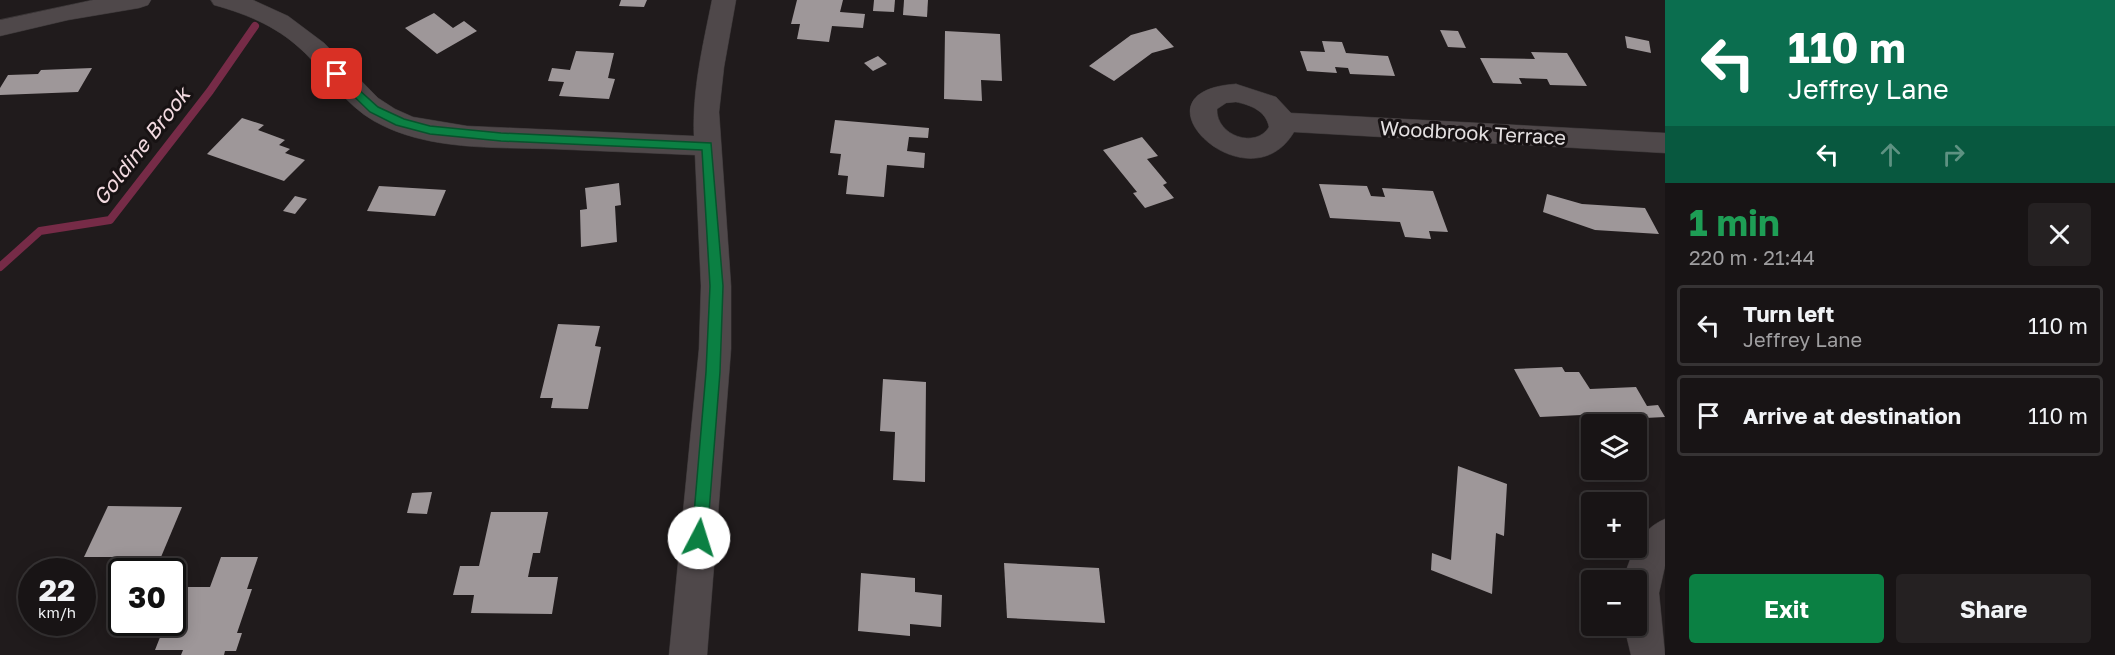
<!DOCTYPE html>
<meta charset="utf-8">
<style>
:root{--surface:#181415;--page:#252122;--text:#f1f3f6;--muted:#9f9ea0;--line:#363334;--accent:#0b8043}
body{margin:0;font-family:"Golos Text",sans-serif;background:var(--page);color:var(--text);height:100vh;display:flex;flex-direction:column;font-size:22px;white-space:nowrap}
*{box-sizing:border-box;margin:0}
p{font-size:20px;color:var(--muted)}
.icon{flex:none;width:33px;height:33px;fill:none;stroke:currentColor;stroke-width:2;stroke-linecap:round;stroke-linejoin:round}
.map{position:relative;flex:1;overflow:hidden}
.drawer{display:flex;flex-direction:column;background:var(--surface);width:450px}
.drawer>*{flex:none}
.hud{background:#0b6e4f;color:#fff;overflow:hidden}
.controls{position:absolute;left:1581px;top:414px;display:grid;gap:12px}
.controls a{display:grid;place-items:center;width:66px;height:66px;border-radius:6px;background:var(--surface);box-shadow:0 3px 15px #0003,0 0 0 2px var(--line);font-size:30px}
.speed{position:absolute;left:18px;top:558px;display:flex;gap:12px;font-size:30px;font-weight:700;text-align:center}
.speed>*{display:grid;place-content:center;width:78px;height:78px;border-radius:50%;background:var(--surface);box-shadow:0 3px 15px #0003,0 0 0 2px var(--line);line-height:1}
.speed small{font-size:15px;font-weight:400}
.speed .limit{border:3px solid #111;border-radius:9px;background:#fff;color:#111}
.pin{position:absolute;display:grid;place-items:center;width:51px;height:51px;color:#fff;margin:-26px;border-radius:12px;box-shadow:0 3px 9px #0006}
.me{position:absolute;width:66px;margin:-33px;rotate:5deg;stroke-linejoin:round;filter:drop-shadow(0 0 4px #0008)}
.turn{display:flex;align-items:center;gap:21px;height:126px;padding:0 24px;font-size:27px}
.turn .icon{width:78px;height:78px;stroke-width:2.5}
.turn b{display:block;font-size:42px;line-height:51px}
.lanes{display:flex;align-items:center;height:57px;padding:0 24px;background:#0003;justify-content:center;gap:30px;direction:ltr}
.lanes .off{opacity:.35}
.round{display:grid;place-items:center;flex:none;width:63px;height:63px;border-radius:6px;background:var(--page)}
.head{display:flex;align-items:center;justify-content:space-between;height:102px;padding:0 24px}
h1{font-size:36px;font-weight:700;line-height:45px;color:#1e9e55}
.action{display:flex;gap:12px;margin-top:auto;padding:12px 24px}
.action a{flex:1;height:69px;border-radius:6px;background:var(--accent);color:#fff;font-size:24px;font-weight:700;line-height:69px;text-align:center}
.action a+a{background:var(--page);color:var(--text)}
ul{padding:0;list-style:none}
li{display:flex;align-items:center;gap:18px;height:81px;margin:0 12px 9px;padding:0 12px;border:3px solid var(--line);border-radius:6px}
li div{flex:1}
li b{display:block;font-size:22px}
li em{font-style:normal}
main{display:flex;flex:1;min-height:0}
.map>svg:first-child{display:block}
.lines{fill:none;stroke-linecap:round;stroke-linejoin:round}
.stream{stroke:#762b47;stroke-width:8}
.building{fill:#9e9799}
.minor-casing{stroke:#3a3637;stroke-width:1}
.minor{fill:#4f484a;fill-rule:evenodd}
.route{fill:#0b8043;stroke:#07532c;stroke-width:1.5}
.labels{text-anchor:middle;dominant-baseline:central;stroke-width:6;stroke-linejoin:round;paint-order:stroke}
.street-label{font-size:20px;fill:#e4e0e1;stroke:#171213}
.water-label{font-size:21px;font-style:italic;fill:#f2dae0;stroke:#171213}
</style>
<main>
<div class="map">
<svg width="1665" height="655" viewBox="0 0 1665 655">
<rect width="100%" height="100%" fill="#201b1c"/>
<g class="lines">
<path class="stream" d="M0 267 40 231 110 220 210 91 255 26"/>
</g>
<g class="building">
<path d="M621 0H647L644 7 619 6Z"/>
<path d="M797 0H843L840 12 865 14 863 28 832 26 829 42 797 39 800 24H791Z"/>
<path d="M874 0H895L894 12 873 11Z"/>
<path d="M904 0H928L927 17 903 15Z"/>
<path d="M434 13 453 28 464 21 477 31 437 54 405 28Z"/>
<path d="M1156 28 1174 47 1152 53 1114 81 1089 66 1131 35Z"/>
<path d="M1440 30 1458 31 1466 48 1448 47Z"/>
<path d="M945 31 1000 34 1002 81 981 80 982 101 944 99Z"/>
<path d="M1625 36 1649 41 1651 53 1627 48Z"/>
<path d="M1322 41 1342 42 1346 53 1388 56 1395 76 1350 74 1348 68 1335 67 1337 73 1307 71 1300 51 1325 52Z"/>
<path d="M576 51 614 53 608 78 615 79 609 99 559 96 564 82 548 81 552 68 570 70Z"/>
<path d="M1531 52 1567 53 1587 86 1550 85 1547 79 1519 78 1522 84 1493 83 1480 58 1535 59Z"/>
<path d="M878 56 887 64 873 71 864 63Z"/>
<path d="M92 68 78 92 0 95V88L8 75 38 74 41 70Z"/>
<path d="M242 118 264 125 258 130 285 140 279 145 290 149 285 153 305 160 284 181 207 154Z"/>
<path d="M835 120 929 128 928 138 909 137 907 151 925 153 924 168 887 165 884 197 846 194 848 176 838 175 841 154 830 153Z"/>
<path d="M1142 137 1158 156 1147 159 1167 183 1163 185 1174 198 1145 208 1133 193 1137 192 1103 150Z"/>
<path d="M619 183 621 205 615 206 617 242 581 247 580 210 587 209 585 188Z"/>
<path d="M1319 184 1367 186 1371 196 1385 197 1382 188 1433 191 1448 232 1429 231 1431 239 1405 237 1400 222 1330 218Z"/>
<path d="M379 186 446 190 435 216 367 211Z"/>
<path d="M1547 194 1582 204 1645 208 1659 234 1595 230 1543 212Z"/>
<path d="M295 196 307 199 295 214 283 211Z"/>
<path d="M558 324 600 326 595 346 601 347 588 409 551 408 553 398H540Z"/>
<path d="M1562 367 1565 372H1579L1590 389 1636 387 1647 406 1658 405 1665 417 1605 420 1602 414 1540 417 1514 369Z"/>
<path d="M883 379 926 382 925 482 893 480 895 432 880 431Z"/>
<path d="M1458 466 1507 484 1504 536 1496 533 1492 594 1431 570 1432 553 1451 560Z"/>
<path d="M432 492 427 514 407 513 412 493Z"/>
<path d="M108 506 182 507 161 557H84Z"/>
<path d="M491 512H548L540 553H533L528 577H558L552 614 471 613 474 595H453L460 566H479Z"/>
<path d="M221 557H258L247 589H252L237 633H242L236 651H225L224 655H181L183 650H155L166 622H172V606L180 587H210Z"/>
<path d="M1004 563 1099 568 1105 623 1007 618Z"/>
<path d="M861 573 915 578V592L942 595 941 627 910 624V636L858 631Z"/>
</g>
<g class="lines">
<defs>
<g id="minor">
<path d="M93 0H151L148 5 139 8 68 20 0 36V20Z"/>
<path d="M211 0H253L288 16 324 43 378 98 395 109 413 117 467 126 694 136C692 90 703 45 712 0H736L724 67 719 112 731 286V349L707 655H669L699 349 701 286 695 155C648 153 600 151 553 149 494 147 427 151 374 121 346 105 328 77 306 54 280 28 250 15 214 5Z"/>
<path d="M1236 84 1276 97 1291 113 1665 133V153L1294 132C1248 210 1123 91 1236 84ZM1236 102C1251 105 1266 111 1269 127 1256 149 1216 136 1217 109L1226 103Z"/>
<path d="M1665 519V566L1659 593 1665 655H1631L1624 626H1636V580H1624V577C1632 553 1640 529 1665 519Z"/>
</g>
</defs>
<use href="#minor" class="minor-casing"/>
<use href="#minor" class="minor"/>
</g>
<path class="route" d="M337 70 378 107 404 119 430 126 501 133 711 143 723 286 720 372 707 538 705 543 699 545 694 543 692 538 706 372 710 286 702 150 501 141 430 134 396 125 370 112 333 76 331 74Z"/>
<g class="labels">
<g class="street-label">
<text transform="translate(1473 132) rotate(3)">Woodbrook Terrace</text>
</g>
<g class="water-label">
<text transform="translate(141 146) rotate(-52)">Goldine Brook</text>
</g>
</g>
</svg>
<div class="controls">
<a><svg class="icon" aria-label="layers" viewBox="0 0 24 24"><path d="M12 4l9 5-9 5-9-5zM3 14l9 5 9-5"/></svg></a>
<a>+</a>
<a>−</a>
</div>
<div class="speed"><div>22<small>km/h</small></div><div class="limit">30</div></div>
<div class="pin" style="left:337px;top:74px;background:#d93025"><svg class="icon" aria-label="arrive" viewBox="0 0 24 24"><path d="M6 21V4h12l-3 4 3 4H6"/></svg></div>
<svg class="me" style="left:699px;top:538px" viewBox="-20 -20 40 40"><circle r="19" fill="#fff"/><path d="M0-13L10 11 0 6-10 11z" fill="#0b8043"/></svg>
</div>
<section class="drawer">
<div class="hud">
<div class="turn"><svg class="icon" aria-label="left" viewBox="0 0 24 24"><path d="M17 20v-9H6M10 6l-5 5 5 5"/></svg><div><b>110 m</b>Jeffrey Lane</div></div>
<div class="lanes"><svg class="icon" aria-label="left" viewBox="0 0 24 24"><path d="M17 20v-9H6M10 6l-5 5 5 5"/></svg><svg class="icon off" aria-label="ahead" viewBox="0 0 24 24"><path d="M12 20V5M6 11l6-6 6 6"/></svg><svg class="icon off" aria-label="right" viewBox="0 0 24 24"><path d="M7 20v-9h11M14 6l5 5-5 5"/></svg></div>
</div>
<div class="head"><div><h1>1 min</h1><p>220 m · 21:44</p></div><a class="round"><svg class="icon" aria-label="close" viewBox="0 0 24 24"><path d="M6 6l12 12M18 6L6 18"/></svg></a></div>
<ul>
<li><svg class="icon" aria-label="left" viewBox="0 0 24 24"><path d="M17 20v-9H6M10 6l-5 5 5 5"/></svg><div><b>Turn left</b><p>Jeffrey Lane</p></div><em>110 m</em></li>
<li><svg class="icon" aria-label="arrive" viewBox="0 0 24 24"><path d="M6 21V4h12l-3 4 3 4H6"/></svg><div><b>Arrive at destination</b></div><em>110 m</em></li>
</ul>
<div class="action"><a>Exit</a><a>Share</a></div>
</section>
</main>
